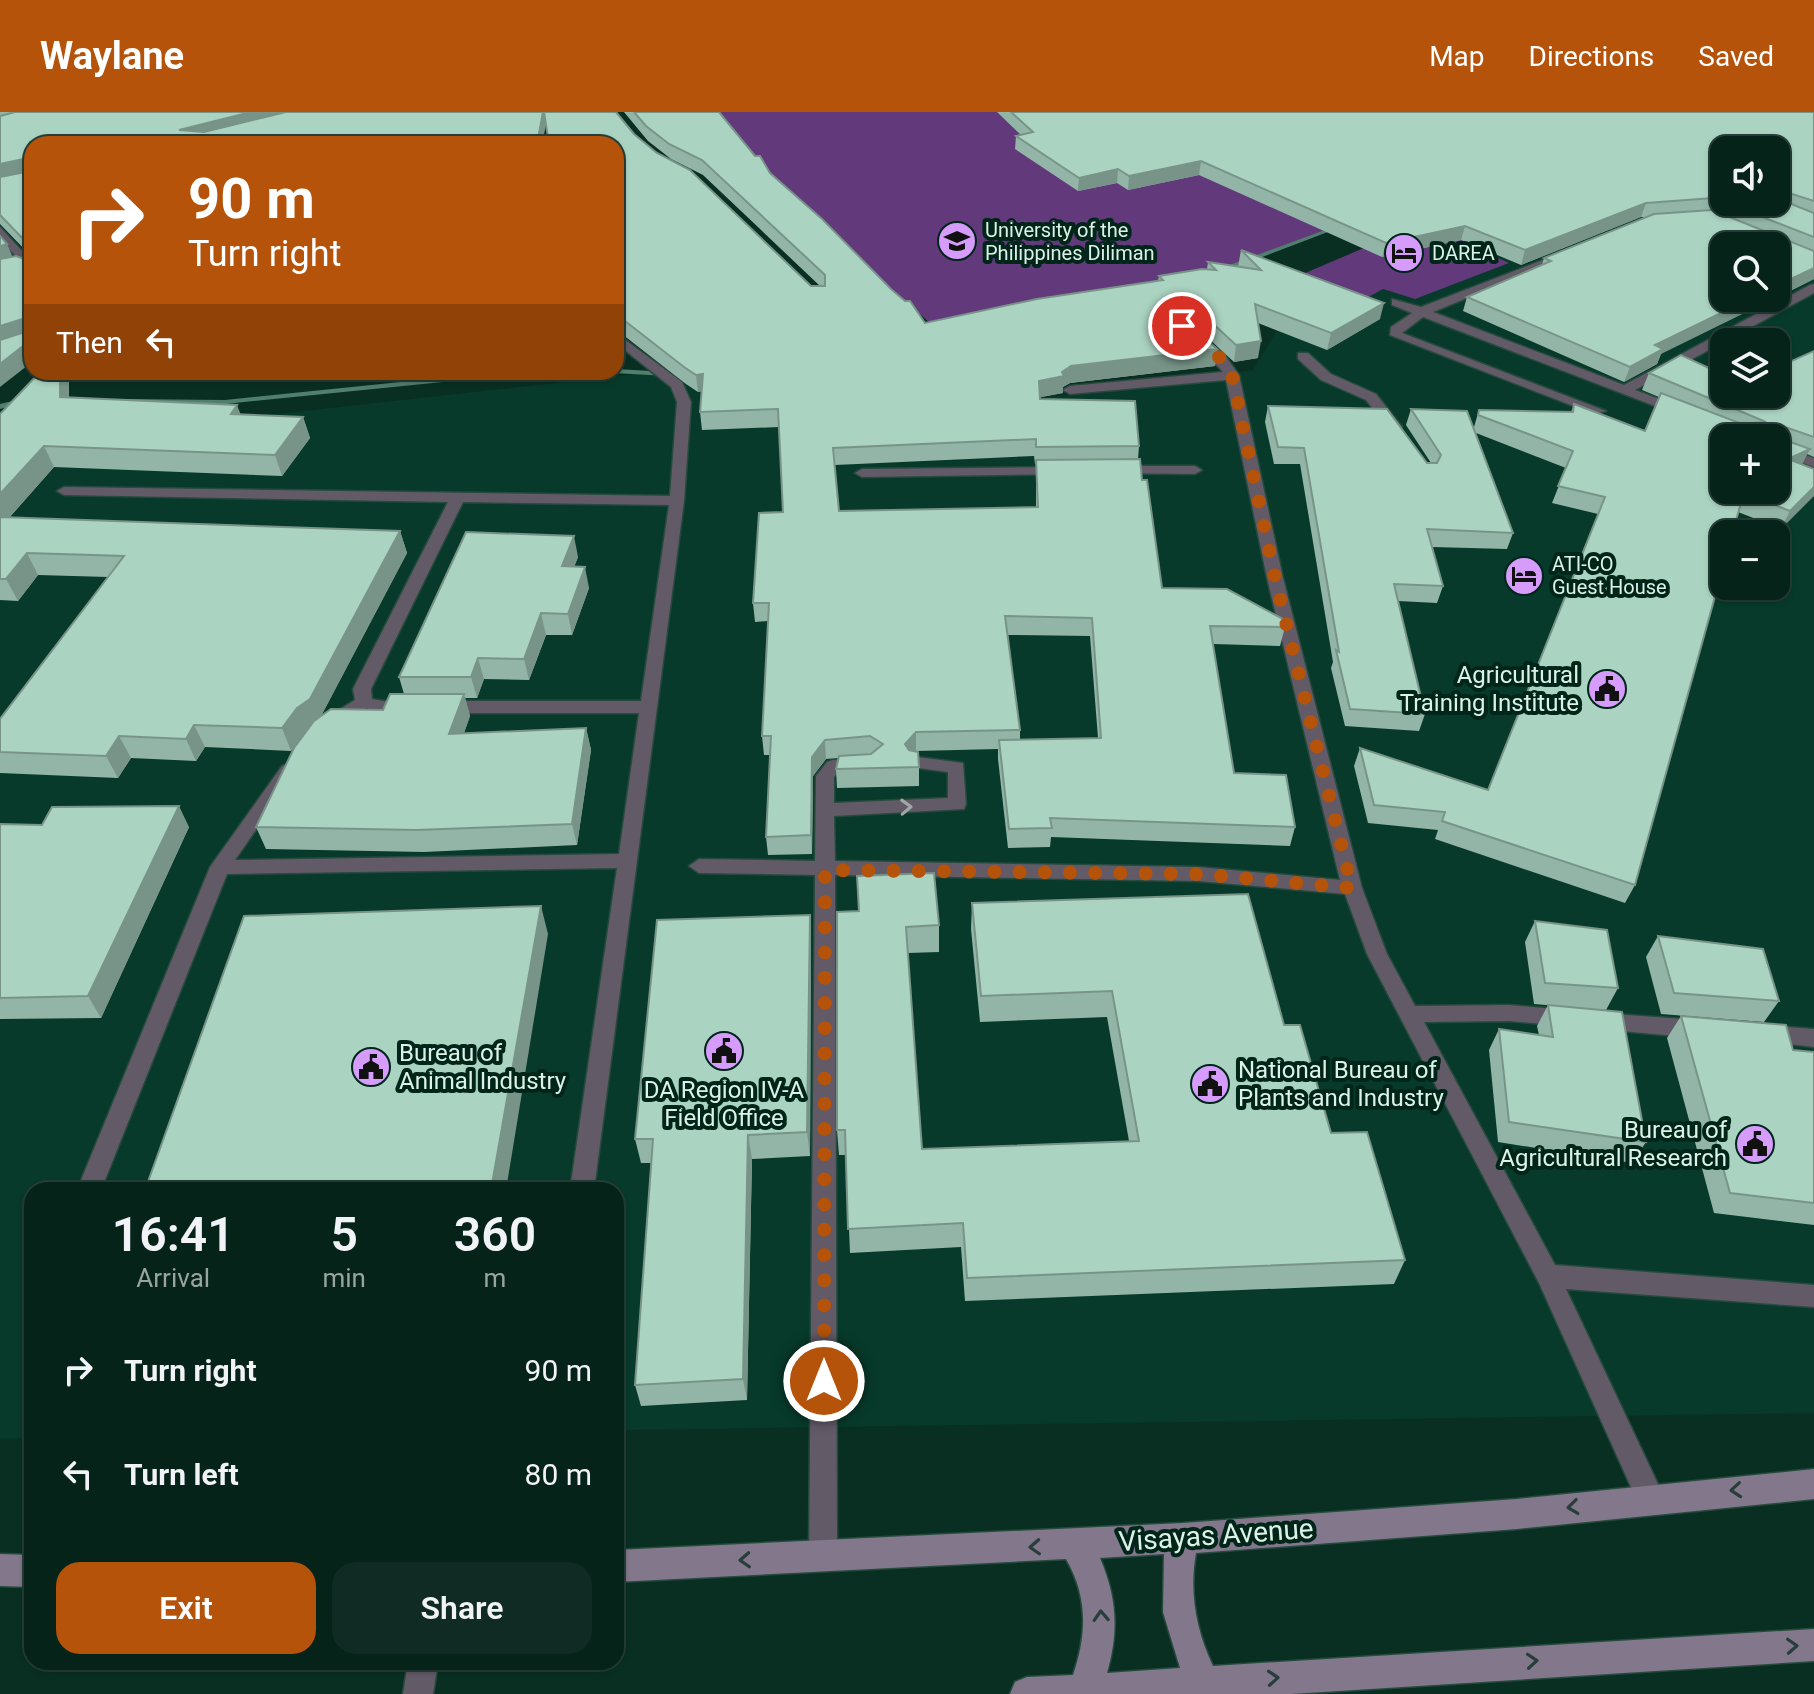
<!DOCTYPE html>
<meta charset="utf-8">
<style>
:root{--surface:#06231a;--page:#0f2b23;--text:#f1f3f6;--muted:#98a4a2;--line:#274039;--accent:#b45309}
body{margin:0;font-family:Roboto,sans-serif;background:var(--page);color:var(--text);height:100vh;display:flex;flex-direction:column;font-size:30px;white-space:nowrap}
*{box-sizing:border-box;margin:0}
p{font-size:26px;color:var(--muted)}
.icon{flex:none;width:44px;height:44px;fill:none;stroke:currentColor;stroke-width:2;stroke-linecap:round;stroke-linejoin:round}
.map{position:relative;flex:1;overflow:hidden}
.drawer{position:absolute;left:24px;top:1070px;width:600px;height:488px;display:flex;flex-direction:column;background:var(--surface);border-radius:24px;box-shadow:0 2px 6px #0004,0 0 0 2px var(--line)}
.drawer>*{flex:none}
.banner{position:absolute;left:24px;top:24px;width:600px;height:244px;border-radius:24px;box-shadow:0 2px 6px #0004,0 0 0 2px var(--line);background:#b45309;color:#fff;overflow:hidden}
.controls{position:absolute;left:1710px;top:24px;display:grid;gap:16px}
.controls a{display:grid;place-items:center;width:80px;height:80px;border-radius:16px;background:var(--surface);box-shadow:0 2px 6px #0004,0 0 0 2px var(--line);font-size:40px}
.pin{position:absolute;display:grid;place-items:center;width:68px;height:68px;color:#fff;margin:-34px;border:4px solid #fff;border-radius:50%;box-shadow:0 2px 8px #0007}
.me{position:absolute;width:88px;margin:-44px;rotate:0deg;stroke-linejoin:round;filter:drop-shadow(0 0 6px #0008)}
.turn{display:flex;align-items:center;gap:28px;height:168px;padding:0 32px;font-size:36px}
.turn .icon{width:104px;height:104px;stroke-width:2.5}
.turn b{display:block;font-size:56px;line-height:68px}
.then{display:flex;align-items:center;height:76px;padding:0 32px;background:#0003;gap:16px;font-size:30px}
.eta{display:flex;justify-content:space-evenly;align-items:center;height:136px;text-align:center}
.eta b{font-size:48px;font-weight:600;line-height:56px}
.action{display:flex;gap:16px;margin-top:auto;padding:16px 32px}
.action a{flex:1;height:92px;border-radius:24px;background:var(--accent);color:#fff;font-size:32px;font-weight:600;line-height:92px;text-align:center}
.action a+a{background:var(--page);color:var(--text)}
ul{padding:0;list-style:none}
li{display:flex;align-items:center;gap:24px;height:104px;padding:0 32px}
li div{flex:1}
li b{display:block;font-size:30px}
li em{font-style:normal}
header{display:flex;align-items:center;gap:48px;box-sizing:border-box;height:112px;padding:0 40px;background:var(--accent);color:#fff}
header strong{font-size:38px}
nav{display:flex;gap:44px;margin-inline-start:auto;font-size:28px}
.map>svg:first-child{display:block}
.built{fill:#073a2a;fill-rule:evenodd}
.forest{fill:#623a7b}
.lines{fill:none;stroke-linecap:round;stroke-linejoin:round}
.stream{fill:#517f6f;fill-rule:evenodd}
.service-casing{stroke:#264a3e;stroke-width:3}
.minor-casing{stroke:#264a3e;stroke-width:3}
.secondary-casing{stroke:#264a3e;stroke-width:3}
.service{fill:#625a67;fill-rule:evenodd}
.minor{fill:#625a67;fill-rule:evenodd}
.secondary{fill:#82778b;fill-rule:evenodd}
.wall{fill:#93b5a7;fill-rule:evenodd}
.shaded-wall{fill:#789488}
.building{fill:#abd3c2;stroke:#789488;stroke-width:2;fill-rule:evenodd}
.oneway{stroke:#a0a6a8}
.oneway2{stroke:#273e3b}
.route{stroke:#b45309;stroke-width:14;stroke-dasharray:0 25.2}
.labels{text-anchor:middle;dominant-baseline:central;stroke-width:8;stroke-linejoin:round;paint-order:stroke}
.far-poi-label{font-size:20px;fill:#ddf1e8;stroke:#002519;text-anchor:start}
.poi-label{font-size:24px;fill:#ddf1e8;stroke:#002519;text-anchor:end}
.near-street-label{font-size:28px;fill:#ddf1e8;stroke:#002519}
</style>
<header>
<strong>Waylane</strong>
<nav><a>Map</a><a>Directions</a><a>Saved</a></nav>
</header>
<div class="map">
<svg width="1814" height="1582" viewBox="0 0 1814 1582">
<rect width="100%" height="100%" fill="#082f22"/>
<path class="built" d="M1814 76V1301L616 1318V1078H32V1326L0 1327V328L159 315 791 245 935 295 1169 273 1253 258 1276 220 1556 106 1724 90H1776ZM1724 134H1776V186H1724ZM1724 230H1776V282H1724ZM1724 326H1776V378H1724ZM1724 422H1776V474H1724Z"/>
<path class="forest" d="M697 0H1530L1564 96 1467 131 1509 151 1415 187 1383 177 1303 221 1251 184 1425 110 1381 99 1216 160 931 212Z"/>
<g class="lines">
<g class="stream">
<path d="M1336 114 1341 115 1223 160 1216 158Z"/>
<path d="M616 257 668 260 672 262 668 264 613 261 616 260Z"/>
<path d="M498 260H526L522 262 225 292 127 291 123 289 127 287 225 288Z"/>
<path d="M25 286H28V290L0 297V292Z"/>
</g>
<defs>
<g id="service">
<path d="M1561 141 1571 143 1433 200 1624 273 1810 173 1814 172V181L1635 278 1686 297V303L1681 304 1423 205 1402 221 1606 299 1594 302 1390 223 1391 215 1412 201 1392 193V187L1421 195Z"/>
<path d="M616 221 682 270 691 290 684 389 594 1078H570L617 756 227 762 101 1078H77L210 755 282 654 288 652 297 658 235 748 619 742 639 601H383L366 596 336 615H324L321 611 324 607 355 588 353 577 448 390 64 383 57 379 64 375 670 384 677 290 671 275 616 231ZM463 390 669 393 641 589H383L372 587 371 577Z"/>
<path d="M1197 222 1224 242 1239 263 1283 466 1362 776 1387 842 1415 894 1509 893 1567 898 1575 900 1578 906 1575 912 1567 914 1509 909 1424 910 1555 1153 1814 1173V1195L1566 1177 1664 1385 1660 1395 1650 1399 1640 1395 1539 1171 1367 842 1345 782 1198 769 835 763 837 1445 833 1455 823 1459 813 1455 809 1445 815 763 699 761 689 754 699 747 815 749 816 664 827 650 833 648 862 646 871 652 862 658 838 660 834 665V691L948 686V660L911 655 908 651 911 647 917 645 963 651 966 692 964 697 834 704 835 749 1198 755 1340 768 1267 466 1226 268 1070 282 1063 278 1070 274 1223 260 1191 226Z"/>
<path d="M1298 241H1308L1331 262 1376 282 1402 315 1400 318H1390L1366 288 1321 268 1298 247Z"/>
<path d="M1776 333 1814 346V355L1776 342Z"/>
<path d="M1114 354H1195L1202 358 1195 362 1109 361V355Z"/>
<path d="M1062 355 1069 359 1067 362 862 365 855 361 862 357Z"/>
<path d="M1599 901 1698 908 1706 911 1709 917 1706 923 1698 926 1599 917 1591 915 1588 909 1591 903Z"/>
<path d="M1762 913 1814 917V935L1754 928 1751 922 1754 916Z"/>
<path d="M408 1550H438L433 1582H403Z"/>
</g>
<path id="minor" d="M0 115 32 150V162L0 127Z"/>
<g id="secondary">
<path d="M1814 1357V1387L1517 1417 1196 1441C1189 1480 1196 1518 1213 1554L1814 1517V1549L1291 1582H1010L1015 1570 1027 1565 1073 1563C1087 1522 1088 1485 1066 1447L616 1470V1438L1183 1411 1517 1387ZM1164 1442 1163 1500 1180 1556 1107 1561C1119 1519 1117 1486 1100 1446Z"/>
<path d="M0 1442 32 1443V1475L0 1474Z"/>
</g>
</defs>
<use href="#service" class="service-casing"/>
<use href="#minor" class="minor-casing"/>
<use href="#secondary" class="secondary-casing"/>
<use href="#service" class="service"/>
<use href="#minor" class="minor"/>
<use href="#secondary" class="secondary"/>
</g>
<g class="wall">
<path d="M0 0H616L634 22 811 174H820L703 63 671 47 648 29 624 0H719L770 61 925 211 1158 169 1159 164 1207 157 1208 150 1238 155 1241 138 1380 207 1327 238 1258 211V246L1234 250 1182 202 1179 201 1217 237 1215 254 1070 271 1063 275V281L1040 285V287L1139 334 1138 347 1162 476 1285 515 1280 534 1213 532 1234 661 1295 715 1290 734 1051 725 1050 735 1008 736 998 647V637L916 639 919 655V674L837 676 836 657 838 646 826 647 813 664 812 742 768 743 766 725 770 643H764L762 624 768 509 755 510 753 491 783 400 779 315 702 318 700 300 702 279 698 280 686 272 618 219 616 220V32L546 13 32 32V250L12 145 27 148V140L0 112ZM1034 344 1035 352H1036V395L839 399 835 353ZM1008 523 1090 524 1098 626 1020 628V618Z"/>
<path d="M997 0H1814V167L1776 186V134L1661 242 1657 252 1624 270 1463 199 1467 185 1542 153 1544 146 1647 105H1641L1521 153 1461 128 1382 145 1199 63 1128 78 1117 71 1078 79 1015 37 1016 24 1021 23Z"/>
<path d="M1814 239V345L1807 342 1802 352 1814 357 1781 417 1738 400 1635 773 1625 791 1435 727 1438 718 1368 711 1354 654 1360 636 1488 678 1598 402 1552 391 1566 356 1476 321 1513 421 1507 437 1432 435 1443 474 1437 491 1398 489 1425 602 1419 619 1345 614 1331 556 1333 550 1300 352H1274L1265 310 1268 294 1427 351H1431L1406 313 1411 297 1474 315 1479 298 1571 300 1574 292 1645 319 1659 285 1642 278 1649 261 1724 282Z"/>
<path d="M88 260H138L90 262Z"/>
<path d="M69 286 241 302 303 305 310 326 282 364 54 355 9 406 400 419 407 441 321 604 383 598 404 582 399 565 578 445 574 455 589 476 572 523H546L529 568 484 567 477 586H465L470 604 464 621 586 616 591 638 577 733 424 740 266 737 256 715 308 616 291 639 205 635 196 649 131 646 118 666 0 661V607L108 465 38 463 18 489 0 488V302Z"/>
<path d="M0 712 189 715 101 906 0 907Z"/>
<path d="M972 791 1284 913 1331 1021 1405 1148 1394 1172 965 1189 961 1135 850 1141 846 1043H839L837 1018 858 799 939 813V840L908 841 922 1037 1129 1029 1107 905 980 910 971 817Z"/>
<path d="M810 803 811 828 810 1044 752 1047 747 1288 641 1294 635 1273 651 1051H641L635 1027Z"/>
<path d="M1535 809 1618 876 1606 898 1534 892 1525 830Z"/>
<path d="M1658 824 1779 889 1764 910 1661 902 1646 845Z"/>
<path d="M1548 893 1646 1030 1632 1051 1498 1030 1489 938 1499 917 1539 923 1537 914Z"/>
<path d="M1681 904 1793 938 1814 940V1113L1714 1101 1667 926Z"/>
</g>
<g class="shaded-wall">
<path d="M251 0H315L185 32 179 18Z"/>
<path d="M543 0 546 13 542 32H537Z"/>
<path d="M28 46 32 57 0 69V52Z"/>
<path d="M1201 49 1199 63 1128 78 1129 64Z"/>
<path d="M1118 57 1117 71 1078 79 1079 66Z"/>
<path d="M1646 91 1641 105 1521 153 1525 138Z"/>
<path d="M1465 114 1461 128 1382 145 1386 131Z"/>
<path d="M7 132 14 148 0 152V134Z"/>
<path d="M1814 156V167L1776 186V174Z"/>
<path d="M1752 186H1775L1661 242 1657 252 1624 270 1630 255 1655 233Z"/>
<path d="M1384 191 1380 207 1327 238 1331 221Z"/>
<path d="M26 206 32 219 0 234V214Z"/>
<path d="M32 227V250L0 275V252Z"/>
<path d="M1261 229 1258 246 1234 250 1236 233Z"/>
<path d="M1217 237 1215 254 1070 271 1063 275V281L1037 286 1039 269 1062 260 1071 254Z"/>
<path d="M60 260H69V306L60 285Z"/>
<path d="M703 262 705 279 698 280 696 263Z"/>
<path d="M237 293 245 314 231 302Z"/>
<path d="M303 305 310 326 282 364 275 343Z"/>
<path d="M44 334 54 355 0 416V382Z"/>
<path d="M1810 337 1801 354 1788 347Z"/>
<path d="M1814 375V384L1781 417 1790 399Z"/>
<path d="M400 419 407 441 318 610 306 618 291 639 282 616Z"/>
<path d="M574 424 578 445 566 475 562 454Z"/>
<path d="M27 441 38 463 18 489 6 467Z"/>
<path d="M585 455 589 476 572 523 568 502Z"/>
<path d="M541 501 546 523 529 568 524 547Z"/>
<path d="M478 546 484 567 477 586 471 565Z"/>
<path d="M464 582 470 604 456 643 449 622Z"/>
<path d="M194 613 205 635 196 649 186 627Z"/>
<path d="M586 616 591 638 577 733 572 712Z"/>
<path d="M916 620V639L905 651V632Z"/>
<path d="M119 624 131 646 118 666 106 644Z"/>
<path d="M825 628 826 647 813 664 812 742 811 723 812 645Z"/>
<path d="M179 694 189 715 101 906 88 884Z"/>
<path d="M541 794 548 822 506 1078H491Z"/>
<path d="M810 803 811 828 810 1044 807 1020Z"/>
<path d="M748 1023 752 1047 747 1288 743 1267Z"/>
</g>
<g class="building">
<path d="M15 0H251L179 18 204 20 286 0H543L537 32H32V227L0 252V228L25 220 26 206 0 214V147L16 144 27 148V131L0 103V65L26 60 28 46 0 52V4Z"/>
<path d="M544 0H616L634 22 657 41 690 58 811 174H825V163L702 48 669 32 646 14 634 0H719L755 44H760L770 61 822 107 891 177 905 189H910L925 211 1037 187 1163 168 1159 164 1202 157 1216 158 1208 150 1261 158 1241 138 1384 191 1331 221 1255 192 1261 229 1236 233 1184 185 1174 184 1172 196 1217 237 1071 254 1062 260 1064 264 1039 269 1040 287 1135 289 1139 334 1036 335V327L833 336 839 399 1038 395 1036 348 1140 347 1142 368H1147L1162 476 1227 477 1283 507 1285 515 1210 514 1234 661 1286 663 1295 715 1050 706 1052 716 1009 717 999 628 1101 626 1092 506 1005 504 1020 618 916 620 905 632 909 638 918 640 919 655 836 657 839 644 871 642 883 632 870 624 825 628 812 645 811 723 766 725 771 624H762L769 491H753L759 401 783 400 778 297 700 300 703 262 696 263 684 255 616 202V32H549Z"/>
<path d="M1011 0H1814V89L1783 79 1779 81 1781 88 1814 101V125L1713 86 1646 91 1525 138 1465 114 1386 131 1201 49 1129 64 1118 57 1079 66 1016 24 1033 20ZM1724 38H1776V90H1724Z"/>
<path d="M1712 98 1814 139V156L1776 174V134H1724V186H1752L1655 233 1663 237 1630 255 1467 185 1551 149 1544 146 1654 102Z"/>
<path d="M0 124 7 132 0 134Z"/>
<path d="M1814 239V325L1782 314V327L1810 337 1788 347 1814 357V375L1790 399 1744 381 1732 422H1724V452L1635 773 1442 709 1445 700 1374 693 1360 636 1488 678 1605 385 1558 374 1573 339 1478 303 1479 298 1573 300 1574 292 1645 319 1661 281 1742 312 1766 310 1649 261 1681 243 1724 263V282H1776V256ZM1724 326H1776V378H1724Z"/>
<path d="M40 260H60V285L237 293 231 302 303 305 275 343 44 334 0 382V302Z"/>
<path d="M1268 294 1387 297 1427 351H1437L1441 343 1411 297 1467 299 1513 421 1427 417 1443 474 1394 472 1425 602 1350 597 1336 538 1339 540 1304 336 1278 335Z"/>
<path d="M0 405 400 419 310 587 297 596 282 616 194 613 186 627 119 624 106 644 0 640V607L124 444 27 441 6 467H0Z"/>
<path d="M466 420 574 424 562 454 585 455 568 502 541 501 524 547 478 546 471 565H399Z"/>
<path d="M390 582H464L449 622 586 616 572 712 417 718 256 715 294 636 314 609 331 597 383 598Z"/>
<path d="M179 694 88 884 0 886V712L42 713 52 695Z"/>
<path d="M934 761 939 813 906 815 922 1037 1139 1029 1112 879 981 884 972 791 1248 782 1284 913H1300L1331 1021 1367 1020 1405 1148 967 1166 963 1111 848 1117 845 1018H837V800L859 799 857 764Z"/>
<path d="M541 794 491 1078H145L244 804Z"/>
<path d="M810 803 807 1020 748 1023 743 1267 635 1273 653 1027H635L657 808Z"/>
<path d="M1535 809 1607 818 1618 876 1545 871Z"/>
<path d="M1658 824 1763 837 1779 889 1674 881Z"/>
<path d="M1548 893 1622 900 1646 1030 1509 1010 1499 917 1553 925Z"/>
<path d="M1681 904 1786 913 1793 938 1814 940V1091L1730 1081Z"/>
</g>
<defs><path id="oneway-chevron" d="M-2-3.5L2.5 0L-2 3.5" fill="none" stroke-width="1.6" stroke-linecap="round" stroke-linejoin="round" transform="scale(2)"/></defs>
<use class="oneway" href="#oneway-chevron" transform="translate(906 695) rotate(-2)"/>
<g class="oneway2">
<use href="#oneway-chevron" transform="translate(1736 1378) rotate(175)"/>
<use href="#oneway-chevron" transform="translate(1573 1395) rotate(173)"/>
<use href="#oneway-chevron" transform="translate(1035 1435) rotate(177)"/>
<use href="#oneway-chevron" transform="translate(745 1448) rotate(177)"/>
<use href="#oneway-chevron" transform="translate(1101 1504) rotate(-93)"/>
<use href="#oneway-chevron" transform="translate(1792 1534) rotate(-3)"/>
<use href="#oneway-chevron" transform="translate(1532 1549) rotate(-4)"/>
<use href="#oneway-chevron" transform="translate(1273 1566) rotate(-4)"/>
</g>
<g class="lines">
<path class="route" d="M824 1269 825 758 1198 762 1352 776 1275 466 1232 263 1219 245 1182 214"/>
</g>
<defs>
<symbol id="university-disc" viewBox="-11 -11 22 22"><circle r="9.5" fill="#d59cfb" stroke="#002519"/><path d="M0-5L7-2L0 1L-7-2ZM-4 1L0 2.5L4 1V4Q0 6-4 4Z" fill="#111"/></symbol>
<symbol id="hotel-disc" viewBox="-11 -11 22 22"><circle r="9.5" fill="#d59cfb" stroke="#002519"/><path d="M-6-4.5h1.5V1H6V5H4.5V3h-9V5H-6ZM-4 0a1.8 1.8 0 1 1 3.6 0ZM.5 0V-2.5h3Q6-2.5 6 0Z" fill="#111"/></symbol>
<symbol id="civic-disc" viewBox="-11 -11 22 22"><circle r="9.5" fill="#d59cfb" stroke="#002519"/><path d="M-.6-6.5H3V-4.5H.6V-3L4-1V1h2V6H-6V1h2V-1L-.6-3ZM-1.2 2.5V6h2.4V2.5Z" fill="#111"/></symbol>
</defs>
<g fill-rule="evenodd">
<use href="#university-disc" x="935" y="107" width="44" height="44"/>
<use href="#hotel-disc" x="1382" y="119" width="44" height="44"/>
<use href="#hotel-disc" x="1502" y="442" width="44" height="44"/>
<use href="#civic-disc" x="1585" y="555" width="44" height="44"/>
<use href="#civic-disc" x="702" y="917" width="44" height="44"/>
<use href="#civic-disc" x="349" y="933" width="44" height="44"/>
<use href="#civic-disc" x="1188" y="950" width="44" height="44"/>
<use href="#civic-disc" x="1733" y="1010" width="44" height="44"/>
</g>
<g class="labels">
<g class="far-poi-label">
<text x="985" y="118">University of the<tspan x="985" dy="23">Philippines Diliman</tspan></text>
<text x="1432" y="141">DAREA</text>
<text x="1552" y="452">ATI-CO<tspan x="1552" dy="23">Guest House</tspan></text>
</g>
<g class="poi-label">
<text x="1579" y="563">Agricultural<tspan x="1579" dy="28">Training Institute</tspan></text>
<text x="399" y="941" text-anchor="start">Bureau of<tspan x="399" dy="28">Animal Industry</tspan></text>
<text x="1238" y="958" text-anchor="start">National Bureau of<tspan x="1238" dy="28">Plants and Industry</tspan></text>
<text x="724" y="978" text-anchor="middle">DA Region IV-A<tspan x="724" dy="28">Field Office</tspan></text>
<text x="1727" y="1018">Bureau of<tspan x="1727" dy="28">Agricultural Research</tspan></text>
</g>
<g class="near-street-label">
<text transform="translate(1216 1423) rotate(-4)">Visayas Avenue</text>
</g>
</g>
</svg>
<div class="controls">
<a><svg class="icon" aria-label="sound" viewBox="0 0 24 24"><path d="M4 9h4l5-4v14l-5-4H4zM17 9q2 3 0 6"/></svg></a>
<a><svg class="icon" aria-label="search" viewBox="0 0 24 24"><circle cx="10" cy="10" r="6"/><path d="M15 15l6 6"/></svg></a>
<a><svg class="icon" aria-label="layers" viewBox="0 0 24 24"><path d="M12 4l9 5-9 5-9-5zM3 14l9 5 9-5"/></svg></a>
<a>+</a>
<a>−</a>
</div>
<div class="pin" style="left:1182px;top:214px;background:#d93025"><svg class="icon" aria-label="arrive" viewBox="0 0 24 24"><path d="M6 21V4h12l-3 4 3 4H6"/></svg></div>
<svg class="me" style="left:824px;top:1269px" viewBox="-20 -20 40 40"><circle r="17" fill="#b45309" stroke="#fff" stroke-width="3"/><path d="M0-11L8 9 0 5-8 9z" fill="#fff"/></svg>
<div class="banner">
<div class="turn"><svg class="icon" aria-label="right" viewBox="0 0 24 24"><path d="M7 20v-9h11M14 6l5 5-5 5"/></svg><div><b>90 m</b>Turn right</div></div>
<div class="then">Then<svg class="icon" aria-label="left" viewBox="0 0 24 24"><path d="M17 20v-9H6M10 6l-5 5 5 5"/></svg></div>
</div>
<section class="drawer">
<div class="eta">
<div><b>16:41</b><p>Arrival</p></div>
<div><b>5</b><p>min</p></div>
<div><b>360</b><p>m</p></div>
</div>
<ul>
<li><svg class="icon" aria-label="right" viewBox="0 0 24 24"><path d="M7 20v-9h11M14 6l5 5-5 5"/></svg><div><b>Turn right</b></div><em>90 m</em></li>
<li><svg class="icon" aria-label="left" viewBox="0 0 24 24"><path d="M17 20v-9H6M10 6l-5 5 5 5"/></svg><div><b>Turn left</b></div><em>80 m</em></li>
</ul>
<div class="action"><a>Exit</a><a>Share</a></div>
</section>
</div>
